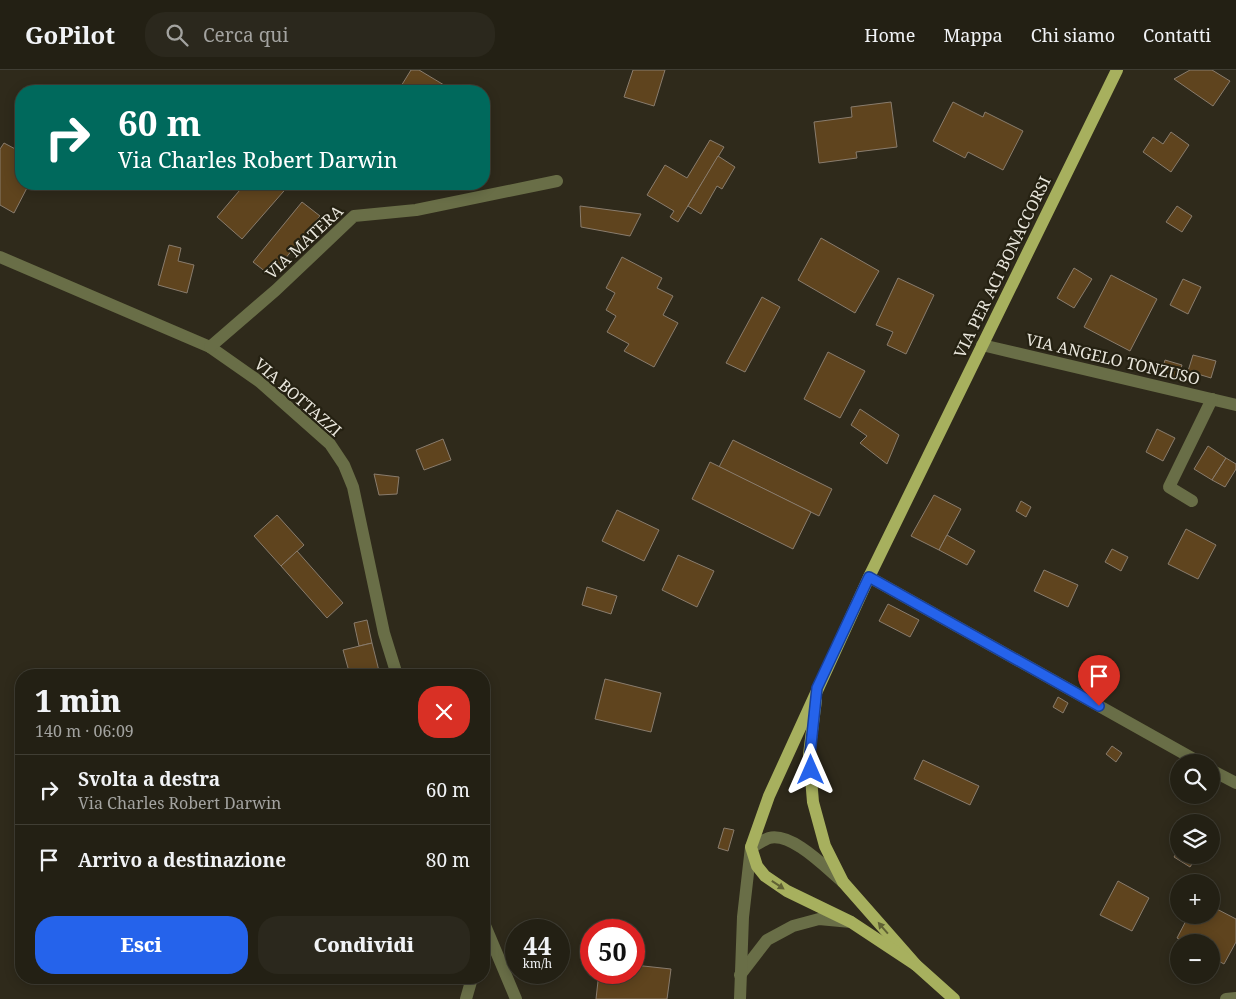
<!DOCTYPE html>
<html lang="it">
<meta charset="utf-8">
<style>
:root{--surface:#232014;--page:#2b281d;--text:#f1f3f6;--muted:#a3a3a0;--line:#403e34;--accent:#2563eb}
body{margin:0;font-family:"Noto Serif",serif;background:var(--page);color:var(--text);height:100vh;display:flex;flex-direction:column;font-size:19px;white-space:nowrap}
*{box-sizing:border-box;margin:0}
p{font-size:16px;color:var(--muted)}
.icon{flex:none;width:28px;height:28px;fill:none;stroke:currentColor;stroke-width:2;stroke-linecap:round;stroke-linejoin:round}
.map{position:relative;flex:1;overflow:hidden}
.side{position:absolute;left:15px;top:599px;width:475px;height:315px;display:flex;flex-direction:column;background:var(--surface);border-radius:20px;box-shadow:0 2px 12px #0003,0 0 0 1px var(--line)}
.side>*{flex:none}
.guide{position:absolute;left:15px;top:15px;width:475px;height:105px;border-radius:20px;box-shadow:0 2px 12px #0003,0 0 0 1px var(--line);background:#00695c;color:#fff;overflow:hidden}
.fabs{position:absolute;left:1170px;top:684px;display:grid;gap:10px}
.fabs a{display:grid;place-items:center;width:50px;height:50px;border-radius:50%;background:var(--surface);box-shadow:0 2px 12px #0003,0 0 0 1px var(--line);font-size:25px}
.speed{position:absolute;left:505px;top:849px;display:flex;gap:10px;font-size:25px;font-weight:700;text-align:center}
.speed>*{display:grid;place-content:center;width:65px;height:65px;border-radius:50%;background:var(--surface);box-shadow:0 2px 12px #0003,0 0 0 1px var(--line);line-height:1}
.speed small{font-size:12px;font-weight:400}
.speed .limit{border:8px solid #d22;background:#fff;color:#111}
.pin{position:absolute;display:grid;place-items:center;width:42px;height:42px;color:#fff;margin:-51px -21px;border-radius:50% 50% 50% 0;rotate:-45deg;box-shadow:0 0 5px #0007}
.pin .icon{rotate:45deg}
.me{position:absolute;width:55px;margin:-28px;rotate:0deg;stroke-linejoin:round;filter:drop-shadow(0 0 4px #0008)}
.turn{display:flex;align-items:center;gap:18px;height:105px;padding:0 20px;font-size:22px}
.turn .icon{width:65px;height:65px;stroke-width:2.5}
.turn b{display:block;font-size:35px;line-height:42px}
.round{display:grid;place-items:center;flex:none;width:52px;height:52px;border-radius:20px;background:var(--page)}
.headline{display:flex;align-items:center;justify-content:space-between;height:85px;padding:0 20px}
h1{font-size:30px;font-weight:800;line-height:38px}
.cta{display:flex;gap:10px;margin-top:auto;padding:10px 20px}
.cta a{flex:1;height:58px;border-radius:20px;background:var(--accent);color:#fff;font-size:20px;font-weight:800;line-height:58px;text-align:center}
.cta a+a{background:var(--page);color:var(--text)}
ul{padding:0;list-style:none}
li{display:flex;align-items:center;gap:15px;height:70px;padding:0 20px;border-top:1px solid var(--line)}
li div{flex:1}
li b{display:block;font-size:19px}
li em{font-style:normal}
header{display:flex;align-items:center;gap:30px;box-sizing:border-box;height:70px;padding:0 25px;background:var(--surface);border-bottom:1px solid var(--line)}
header strong{font-size:24px}
nav{display:flex;gap:28px;margin-inline-start:auto;font-size:18px}
.search{width:350px;height:45px;background:var(--page);display:flex;align-items:center;gap:12px;box-sizing:border-box;padding:0 18px;border-radius:20px;color:var(--muted);font-size:19px}
.map>svg:first-child{display:block}
.building{fill:#5f441e;stroke:#897c6d}
.lines{fill:none;stroke-linecap:round;stroke-linejoin:round}
.minor{stroke:#696e47;stroke-width:12}
.major{stroke:#a7b05e;stroke-width:12}
.oneway{fill:#606134}
.route-casing{stroke:#184099;stroke-width:12}
.route{stroke:#2563eb;stroke-width:9}
.labels{text-anchor:middle;dominant-baseline:central;stroke-width:4.5;stroke-linejoin:round;paint-order:stroke}
.street-label{font-size:16px;fill:#eae7dd;stroke:#252112}
</style>
<header>
<strong>GoPilot</strong>
<div class="search"><svg class="icon" aria-label="search" viewBox="0 0 24 24"><circle cx="10" cy="10" r="6"/><path d="M15 15l6 6"/></svg>Cerca qui</div>
<nav><a>Home</a><a>Mappa</a><a>Chi siamo</a><a>Contatti</a></nav>
</header>
<div class="map">
<svg width="1236" height="929" viewBox="0 0 1236 929">
<rect width="100%" height="100%" fill="#2f2a1b"/>
<g class="building">
<path d="M411 0H419L444 15 440 21H398Z"/>
<path d="M633 0H665L654 36 624 27Z"/>
<path d="M1190 0H1212L1230 11 1213 36 1174 9Z"/>
<path d="M891 32 897 77 856 82 857 88 819 93 814 52 852 47 851 37Z"/>
<path d="M953 32 983 47 985 42 1023 61 1003 100 968 82 965 88 933 71Z"/>
<path d="M1171 62 1189 75 1171 102 1143 82 1153 67 1163 74Z"/>
<path d="M710 70 724 77 678 152 670 147 674 141 647 125 665 95 687 108Z"/>
<path d="M4 73 21 82V114H29L14 143 0 135V79Z"/>
<path d="M718 86 735 97 722 119 717 116 701 144 688 136Z"/>
<path d="M245 114H290L242 169 217 147Z"/>
<path d="M302 132 320 146 271 206 253 192Z"/>
<path d="M580 136 641 144 630 166 581 157Z"/>
<path d="M1177 136 1192 146 1182 162 1166 152Z"/>
<path d="M821 168 879 201 855 243 798 210Z"/>
<path d="M169 175 181 178 178 191 194 195 187 223 158 215Z"/>
<path d="M622 187 662 208 657 218 673 226 663 245 678 253 654 297 624 281 629 274 607 262 616 246 606 240 615 223 606 218Z"/>
<path d="M1074 198 1092 209 1074 238 1057 228Z"/>
<path d="M1111 205 1157 229 1130 281 1084 257Z"/>
<path d="M898 208 934 225 906 284 887 275 893 262 876 255Z"/>
<path d="M1183 209 1201 217 1188 244 1170 235Z"/>
<path d="M762 227 780 237 745 302 726 293Z"/>
<path d="M828 282 865 301 840 348 804 329Z"/>
<path d="M1193 285 1216 291 1211 308 1188 301Z"/>
<path d="M1165 290 1182 295 1178 308 1161 304Z"/>
<path d="M860 339 899 365 887 394 860 373 867 366 851 355Z"/>
<path d="M1157 359 1175 368 1163 391 1146 382Z"/>
<path d="M443 369 451 390 424 400 416 380Z"/>
<path d="M733 370 832 419 819 446 719 397Z"/>
<path d="M1208 376 1226 388 1212 410 1194 399Z"/>
<path d="M1226 388 1236 394V399L1225 417 1212 410Z"/>
<path d="M710 392 811 442 793 479 692 429Z"/>
<path d="M374 404 399 407 397 424 379 425Z"/>
<path d="M934 425 961 439 939 480 911 466Z"/>
<path d="M1021 431 1031 437 1026 447 1016 441Z"/>
<path d="M617 440 659 460 644 491 602 471Z"/>
<path d="M277 445 304 475 281 496 254 466Z"/>
<path d="M1186 459 1216 475 1198 509 1168 494Z"/>
<path d="M947 465 975 481 967 495 939 480Z"/>
<path d="M1112 479 1128 487 1121 501 1105 492Z"/>
<path d="M297 481 343 533 327 548 281 496Z"/>
<path d="M678 485 714 501 697 537 662 520Z"/>
<path d="M1044 500 1078 515 1068 537 1034 521Z"/>
<path d="M587 517 617 526 611 544 582 535Z"/>
<path d="M888 534 919 550 910 567 879 551Z"/>
<path d="M367 550 372 573 359 576 354 553Z"/>
<path d="M372 573 380 605H350L343 580Z"/>
<path d="M605 609 661 623 651 662 595 649Z"/>
<path d="M1058 627 1068 633 1063 643 1053 637Z"/>
<path d="M1112 676 1122 683 1116 692 1106 684Z"/>
<path d="M923 690 979 716 970 735 914 709Z"/>
<path d="M724 758 734 760 728 781 718 778Z"/>
<path d="M1179 779V785L1197 786 1190 797 1174 787Z"/>
<path d="M1118 811 1149 828 1132 861 1100 845Z"/>
<path d="M1211 836 1236 849V872L1224 894 1211 887V872H1184L1177 868 1189 845H1211Z"/>
<path d="M634 895 671 899 667 929H596L599 902H634Z"/>
</g>
<g class="lines">
<g class="minor">
<path d="M0 187 210 277 260 312 330 374 344 395 353 417 384 563 397 605"/>
<path d="M982 275 1236 335"/>
<path d="M210 277 276 220 354 146 416 140 557 111"/>
<path d="M1192 431 1169 417 1212 329"/>
<path d="M869 507 1199 692"/>
<path d="M1211 700 1236 713"/>
<path d="M484 853 516 929"/>
<path d="M740 905 767 870 793 856 819 849 851 852"/>
<path d="M466 929 472 908"/>
<path d="M740 929 743 847 751 777C757 775 763 770 769 768 792 762 826 798 843 812"/>
<path d="M1226 929 1236 928"/>
</g>
<g class="major">
<path d="M816 630 809 684 813 732 825 776 843 812 916 895 954 929"/>
<path d="M916 895 851 852 787 821 765 806 757 796 751 777 769 726 869 507 1117 0"/>
</g>
</g>
<defs><path id="oneway-solid" d="M-6-.8H1V-3.2L6.5 0L1 3.2V.8H-6Z" transform="scale(1.25)"/></defs>
<g class="oneway">
<use href="#oneway-solid" transform="translate(778 815) rotate(34)"/>
<use href="#oneway-solid" transform="translate(883 858) rotate(-131)"/>
</g>
<g class="lines">
<defs>
<path id="route" d="M811 700 810 684 817 618 869 507 1099 636"/>
</defs>
<use href="#route" class="route-casing"/>
<use href="#route" class="route"/>
</g>
<g class="labels">
<g class="street-label">
<text transform="translate(304 172) rotate(-43)">VIA MATERA</text>
<text transform="translate(1002 197) rotate(-64)">VIA PER ACI BONACCORSI</text>
<text transform="translate(1113 289) rotate(13)">VIA ANGELO TONZUSO</text>
<text transform="translate(298 327) rotate(41)">VIA BOTTAZZI</text>
</g>
</g>
</svg>
<div class="fabs">
<a><svg class="icon" aria-label="search" viewBox="0 0 24 24"><circle cx="10" cy="10" r="6"/><path d="M15 15l6 6"/></svg></a>
<a><svg class="icon" aria-label="layers" viewBox="0 0 24 24"><path d="M12 4l9 5-9 5-9-5zM3 14l9 5 9-5"/></svg></a>
<a>+</a>
<a>−</a>
</div>
<div class="speed"><div>44<small>km/h</small></div><div class="limit">50</div></div>
<div class="pin" style="left:1099px;top:636px;background:#d93025"><svg class="icon" aria-label="arrive" viewBox="0 0 24 24"><path d="M6 21V4h12l-3 4 3 4H6"/></svg></div>
<svg class="me" style="left:811px;top:700px" viewBox="-20 -20 40 40"><path d="M0-17L14 15 0 8-14 15z" fill="#2563eb" stroke="#fff" stroke-width="4"/></svg>
<div class="guide">
<div class="turn"><svg class="icon" aria-label="right" viewBox="0 0 24 24"><path d="M7 20v-9h11M14 6l5 5-5 5"/></svg><div><b>60 m</b>Via Charles Robert Darwin</div></div>
</div>
<section class="side">
<div class="headline"><div><h1>1 min</h1><p>140 m · 06:09</p></div><a class="round" style="background:#d93025;color:#fff"><svg class="icon" aria-label="close" viewBox="0 0 24 24"><path d="M6 6l12 12M18 6L6 18"/></svg></a></div>
<ul>
<li><svg class="icon" aria-label="right" viewBox="0 0 24 24"><path d="M7 20v-9h11M14 6l5 5-5 5"/></svg><div><b>Svolta a destra</b><p>Via Charles Robert Darwin</p></div><em>60 m</em></li>
<li><svg class="icon" aria-label="arrive" viewBox="0 0 24 24"><path d="M6 21V4h12l-3 4 3 4H6"/></svg><div><b>Arrivo a destinazione</b></div><em>80 m</em></li>
</ul>
<div class="cta"><a>Esci</a><a>Condividi</a></div>
</section>
</div>
